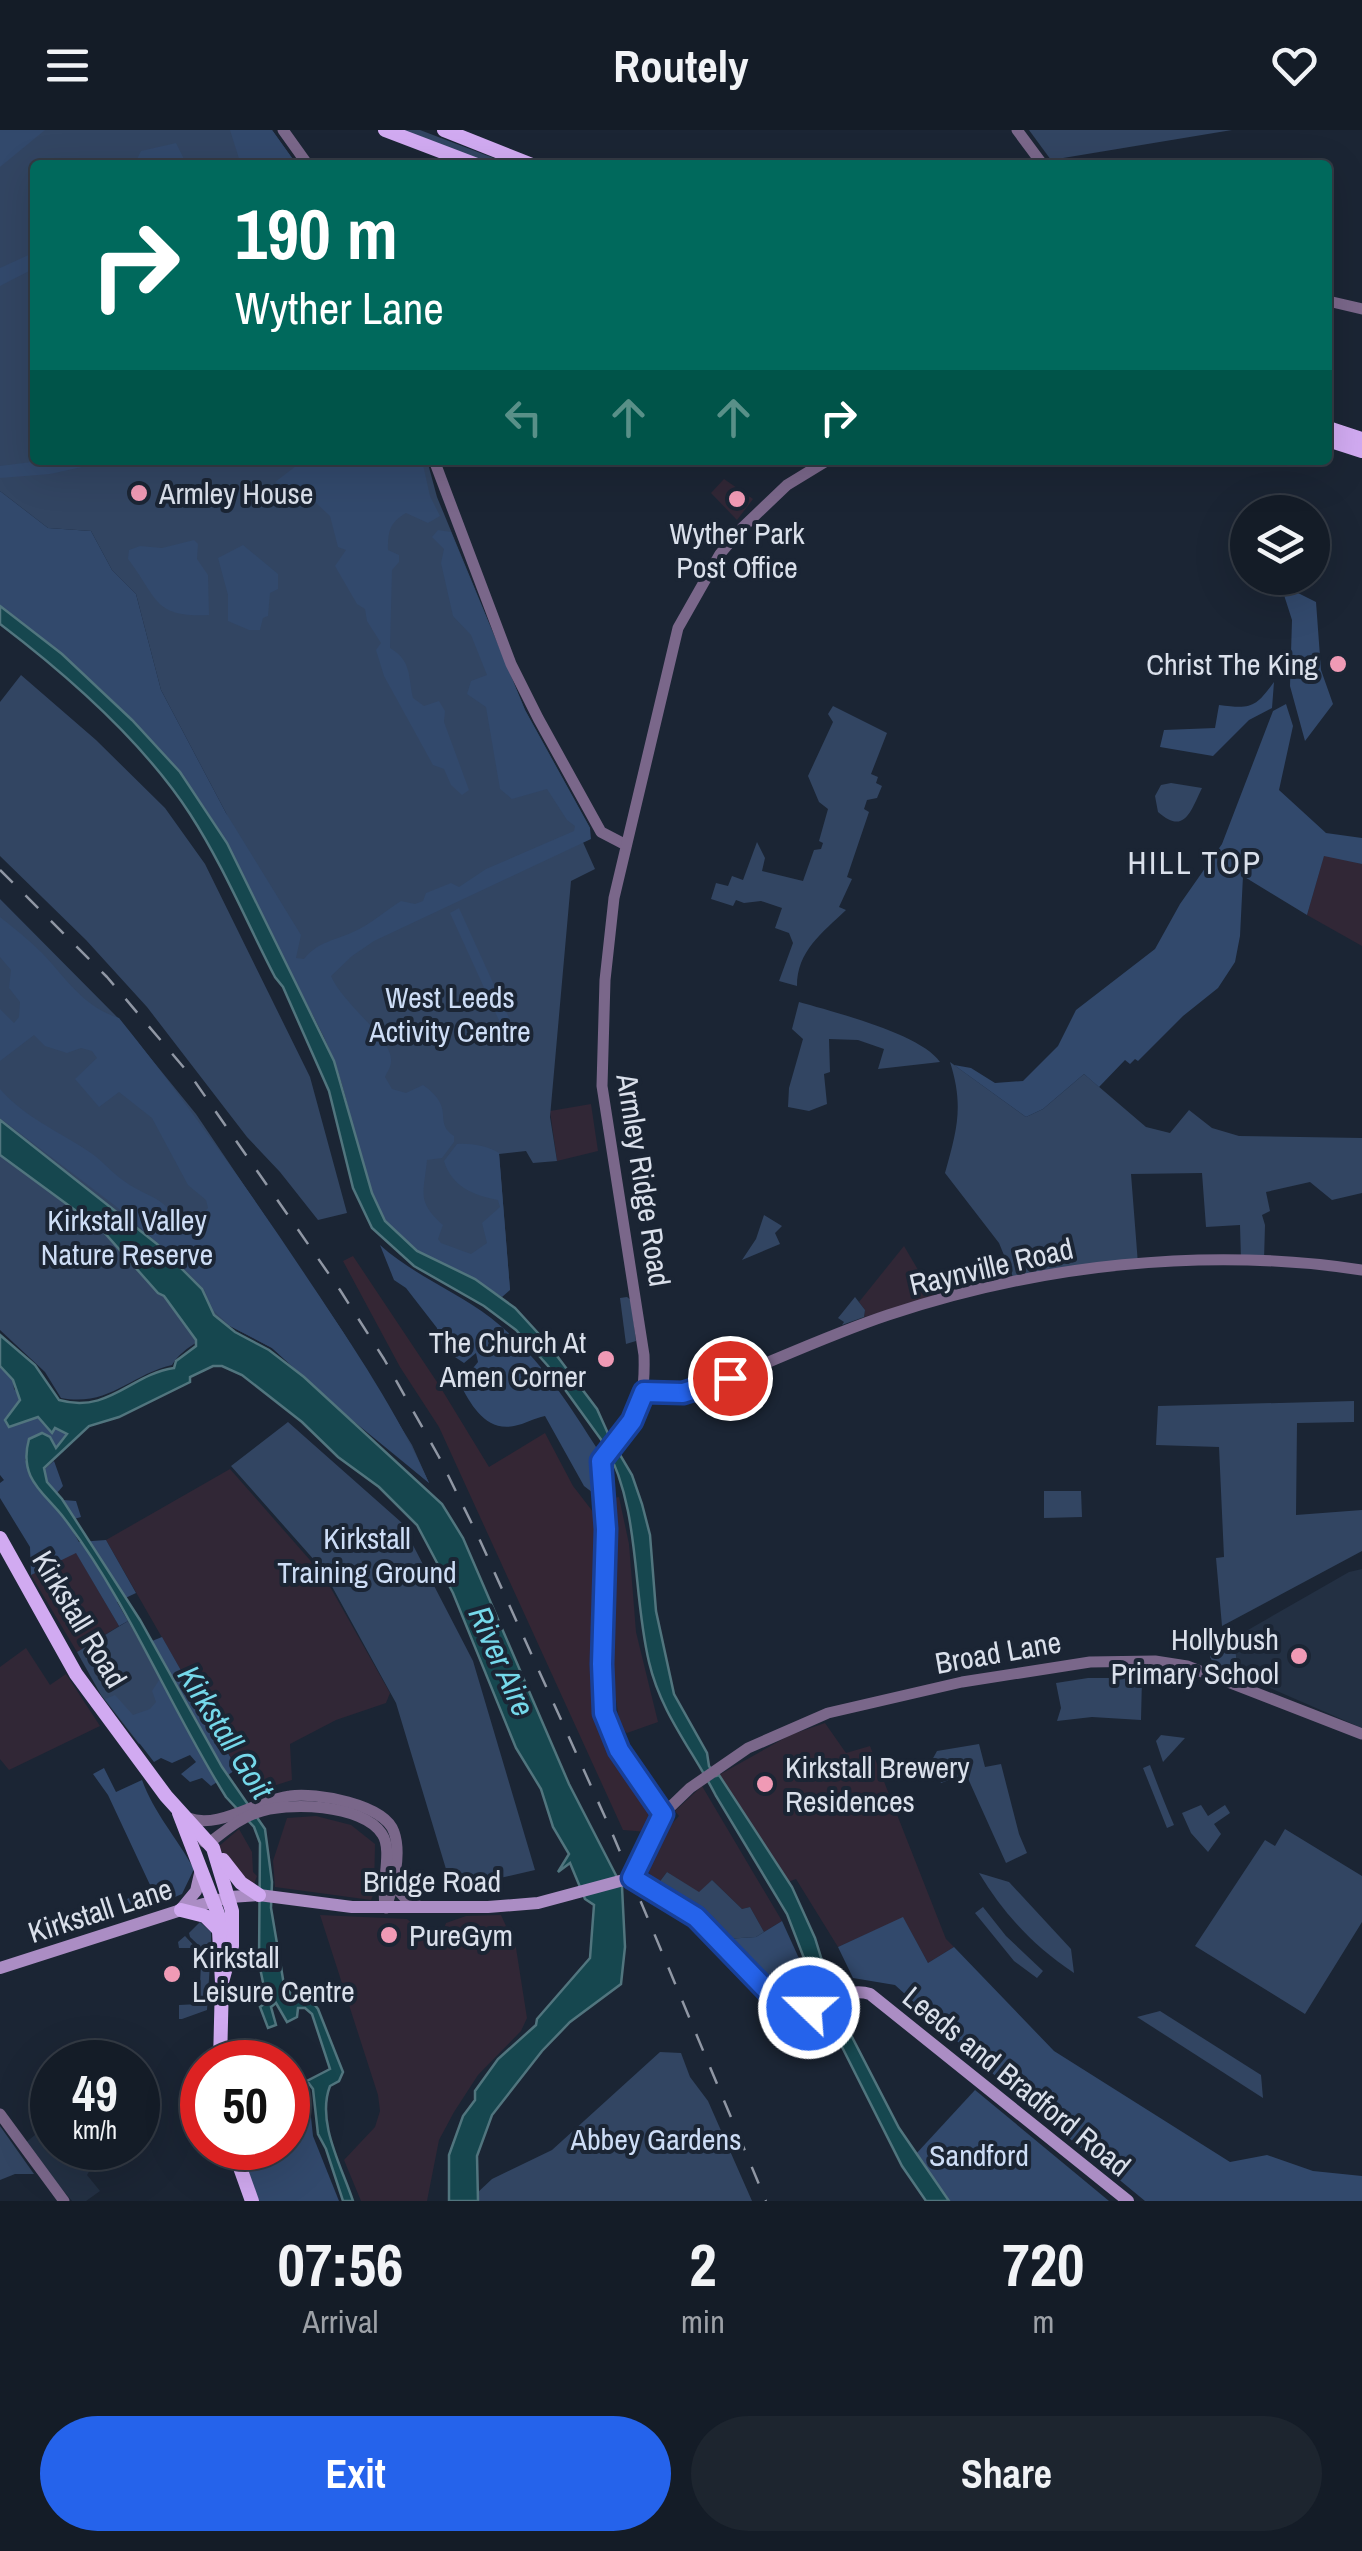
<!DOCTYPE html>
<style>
:root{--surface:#141c27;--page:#1d252f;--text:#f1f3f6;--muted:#9da1a7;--line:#333a44;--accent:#2563eb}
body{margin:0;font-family:"Archivo Narrow",sans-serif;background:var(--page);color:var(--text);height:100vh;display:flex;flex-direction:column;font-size:38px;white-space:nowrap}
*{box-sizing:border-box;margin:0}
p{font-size:32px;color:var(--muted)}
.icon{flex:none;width:55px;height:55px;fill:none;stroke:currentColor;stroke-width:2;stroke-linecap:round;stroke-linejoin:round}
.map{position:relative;height:2071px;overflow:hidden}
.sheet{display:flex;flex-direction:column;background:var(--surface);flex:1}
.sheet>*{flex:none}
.guide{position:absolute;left:30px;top:30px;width:1302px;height:305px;border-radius:10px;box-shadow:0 10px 40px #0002,0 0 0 2px var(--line);background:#00695c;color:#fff;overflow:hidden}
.buttons{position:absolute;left:1230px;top:365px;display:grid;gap:20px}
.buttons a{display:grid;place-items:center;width:100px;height:100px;border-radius:50%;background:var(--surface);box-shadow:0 10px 40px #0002,0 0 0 2px var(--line);font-size:50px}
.speed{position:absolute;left:30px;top:1910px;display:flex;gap:20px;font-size:50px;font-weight:700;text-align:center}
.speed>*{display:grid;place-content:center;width:130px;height:130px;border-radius:50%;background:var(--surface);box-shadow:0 10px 40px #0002,0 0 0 2px var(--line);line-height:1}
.speed small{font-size:25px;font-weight:400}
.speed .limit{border:15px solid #d22;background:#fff;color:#111}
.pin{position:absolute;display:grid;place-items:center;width:85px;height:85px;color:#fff;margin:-42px;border:5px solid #fff;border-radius:50%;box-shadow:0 2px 10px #0007}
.me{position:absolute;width:110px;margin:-55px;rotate:292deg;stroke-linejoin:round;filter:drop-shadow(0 0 8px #0008)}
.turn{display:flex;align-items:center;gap:35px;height:210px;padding:0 40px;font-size:45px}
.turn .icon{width:130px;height:130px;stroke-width:2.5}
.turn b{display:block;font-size:70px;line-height:85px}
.lanes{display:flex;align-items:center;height:95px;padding:0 40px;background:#0003;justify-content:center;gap:50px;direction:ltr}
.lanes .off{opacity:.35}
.eta{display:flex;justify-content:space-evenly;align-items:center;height:170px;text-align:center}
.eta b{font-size:60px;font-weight:700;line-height:70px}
.button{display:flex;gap:20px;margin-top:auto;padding:20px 40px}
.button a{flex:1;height:115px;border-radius:60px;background:var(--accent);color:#fff;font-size:40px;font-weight:700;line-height:115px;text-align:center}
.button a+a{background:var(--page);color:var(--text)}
header{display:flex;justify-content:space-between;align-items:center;height:130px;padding:0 40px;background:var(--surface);font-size:45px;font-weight:700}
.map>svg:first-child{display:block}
.commercial{fill:#312736}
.industrial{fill:#342634}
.built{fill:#233043}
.green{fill:#324562}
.forest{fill:#32496c}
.water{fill:#16474f;stroke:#51757e;stroke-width:2.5}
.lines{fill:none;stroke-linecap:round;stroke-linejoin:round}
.tertiary{stroke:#7a678a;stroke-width:11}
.secondary{stroke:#ab8dc4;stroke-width:12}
.primary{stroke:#d1aaf1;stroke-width:14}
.rail{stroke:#9097a4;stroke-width:2.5;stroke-dasharray:18 18;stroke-linecap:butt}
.route-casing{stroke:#184099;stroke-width:25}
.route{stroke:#2563eb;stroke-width:18}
.poi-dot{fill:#f09ab5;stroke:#1b2534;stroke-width:4}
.labels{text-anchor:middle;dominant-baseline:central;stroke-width:8;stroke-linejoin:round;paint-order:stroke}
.poi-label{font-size:30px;fill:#dae0eb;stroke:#1b2534;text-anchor:start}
.park-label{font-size:30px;fill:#cdddf6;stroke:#1b2534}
.street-label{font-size:30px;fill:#dae0eb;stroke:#1b2534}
.neighbourhood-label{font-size:32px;letter-spacing:2.5px;fill:#dae0eb;stroke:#1b2534}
.water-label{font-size:32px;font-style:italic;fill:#75d8ea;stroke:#1b2534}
</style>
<header><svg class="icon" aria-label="menu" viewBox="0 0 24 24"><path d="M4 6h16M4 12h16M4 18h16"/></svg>Routely<svg class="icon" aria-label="heart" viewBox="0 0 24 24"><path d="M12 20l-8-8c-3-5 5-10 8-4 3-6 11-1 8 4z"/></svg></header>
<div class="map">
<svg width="1362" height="2071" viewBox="0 0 1362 2071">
<rect width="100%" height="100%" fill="#1b2534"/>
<g class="commercial">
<path d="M724 349 753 369 737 390 711 363Z"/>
<path d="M1324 725 1362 734V816L1307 785Z"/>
<path d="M591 974 598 1021 557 1031 550 981Z"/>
<path d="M904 1116 934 1167 864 1187 865 1180 859 1172Z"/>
<path d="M230 1339 324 1446 390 1563 386 1573 336 1590 290 1614 292 1650 267 1658 242 1647 106 1410Z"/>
<path d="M619 1367 629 1414 636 1502 658 1592 627 1603 620 1597 609 1522 608 1369Z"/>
<path d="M76 1422 119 1496 77 1522 31 1445Z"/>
<path d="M26 1518 50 1555 66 1544 100 1596 9 1640 0 1629V1537Z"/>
<path d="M825 1593 846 1623 870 1616 946 1809 954 1817 928 1833 903 1788 838 1817 796 1749 788 1752 783 1747 719 1645 790 1605Z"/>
<path d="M702 1656 782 1791 764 1802 750 1777 742 1779 712 1750 699 1763 667 1742 658 1754 645 1738 662 1704 679 1686 675 1681Z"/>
<path d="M316 1686 351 1695 375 1714 374 1763 371 1770 275 1757 273 1731 287 1688Z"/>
<path d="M239 1699 252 1722 253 1742 257 1746 254 1754 246 1752 218 1717Z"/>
<path d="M320 1785 407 1789 417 1798H444L446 1793 466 1786 501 1785 516 1818 527 1888 521 1901 478 1945 454 1982 439 2010 427 2071H361L344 2030 375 1997 380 1981 378 1965Z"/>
</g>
<path class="industrial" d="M353 1126 439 1255 489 1337 545 1303 573 1356 597 1387 598 1459 594 1569 601 1599 649 1683 648 1702 623 1700 439 1297 400 1237 343 1131Z"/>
<g class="built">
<path d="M1362 1439V1598L1238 1544 1234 1508 1349 1442Z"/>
<path d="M51 1992 52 2018H72L90 2040 87 2045 100 2061 86 2071H72L24 2014Z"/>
</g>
<g class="green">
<path d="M0 0H272L297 35H35V330H427L437 367 525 580 590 698 582 710 595 739 571 751 550 987 557 1031 533 1033 526 1021 499 1024 510 1160 432 1121 343 903 290 845 226 683 161 560 136 464 112 440 91 401 48 398 0 361Z"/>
<path d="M396 0H420L512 35H488Z"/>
<path d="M1029 0H1232L1051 30Z"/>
<path d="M21 545 96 610 165 678 205 734 310 947 347 1083 318 1090 280 1042 247 1007 147 877 86 810 0 726V572Z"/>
<path d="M833 576 887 603 871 644 878 647 876 653 882 656 877 668 867 670 864 679 869 682 847 747 852 749 839 777 846 780C822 803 797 821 797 856L779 851 793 813 789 803 775 798 782 778 761 771 744 773 736 770 733 776 711 769 716 753 728 756 732 746 743 750 757 712 765 728 762 741 803 751 814 720 821 719 823 713 819 711 828 679 819 672 808 646 833 592 828 584Z"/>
<path d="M1171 653 1202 658C1191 680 1185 706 1158 682L1155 666 1161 655Z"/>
<path d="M0 769 118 888 196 984 343 1202 412 1315 429 1353 272 1218 230 1196C210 1206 184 1215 172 1235 130 1245 109 1277 61 1268L45 1242 0 1200Z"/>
<path d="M799 872C834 882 921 904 940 932L878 939 884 919 858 910 829 909 830 942 824 944 827 974 809 981 788 977 789 958 803 909 792 899Z"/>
<path d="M950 932 1026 987 1043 979 1084 944 1146 997 1170 1003 1189 980 1212 998 1239 1006 1362 1008V1063L1332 1070 1310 1052 1266 1062 1270 1081 1262 1085 1265 1095 1264 1130H1241L1240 1095 1206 1097 1202 1043 1131 1044 1138 1134 1013 1147 999 1113 945 1043C957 1000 964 976 950 932Z"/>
<path d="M764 1085 782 1096 775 1103 780 1114 742 1130 756 1109Z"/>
<path d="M627 1167 631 1170 636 1211 626 1214 620 1168Z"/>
<path d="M855 1167 865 1180 864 1187 842 1195 844 1192 838 1188Z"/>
<path d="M1354 1271V1292L1297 1293 1296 1385 1362 1380V1421L1222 1496 1216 1428 1224 1427 1219 1317 1156 1315 1158 1276Z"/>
<path d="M288 1292 401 1392 473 1531 535 1740 452 1759 396 1573 323 1440 231 1336Z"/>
<path d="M1044 1361H1081L1082 1387 1044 1388Z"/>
<path d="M128 1491 179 1582 139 1614 101 1565 77 1522Z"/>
<path d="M1234 1508 1238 1544 1215 1536 1210 1527 1213 1520Z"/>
<path d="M1088 1548H1142L1141 1590 1092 1587 1057 1591 1061 1578 1056 1553Z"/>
<path d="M1161 1605 1185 1608 1163 1632 1156 1611Z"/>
<path d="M979 1614 985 1637 1001 1634 1019 1704 1027 1723 1006 1733 966 1644 941 1653 932 1630 937 1621Z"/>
<path d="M1150 1635C1158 1656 1165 1674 1174 1695L1167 1698 1143 1638Z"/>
<path d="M1201 1675 1208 1686 1225 1675 1230 1683 1214 1694 1221 1704 1208 1722 1191 1703 1182 1683Z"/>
<path d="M1285 1699 1362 1746V1792L1305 1884 1195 1816 1265 1710 1275 1716Z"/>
<path d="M667 1742 699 1762 712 1750 742 1779 750 1777 764 1802 756 1807 726 1809 690 1775 658 1754Z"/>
<path d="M979 1743 1009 1752 1071 1819 1074 1843C1033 1816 1004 1784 979 1743Z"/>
<path d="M983 1777 1006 1806 1043 1841 1037 1848 1014 1831 975 1783Z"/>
<path d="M200 1792 211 1802V1827L190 1807 189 1803Z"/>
<path d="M185 1806 210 1833 207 1880 182 1889H179V1875L199 1874 201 1834 192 1833V1818H179L178 1812Z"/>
<path d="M1160 1881 1261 1945 1263 1968 1137 1887Z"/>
<path d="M660 1922 681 1923 690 1947 708 1971 752 2071H478L476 2064 492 2049 552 2020Z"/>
<path d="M0 1996 34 2044H15L0 2050Z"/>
</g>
<g class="forest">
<path d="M0 0H45L0 37Z"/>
<path d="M230 0H272L297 35H241Z"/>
<path d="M176 13 187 35H134L141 21Z"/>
<path d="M35 122V138L0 156V138Z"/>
<path d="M47 330H97L87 336 50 344 0 348V336Z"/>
<path d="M304 330H422L430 366 440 386 428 393 406 383C389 393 388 402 388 420L399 425V432L392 440 390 518C412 531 408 546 413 568L424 576 439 571 445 581 444 592 469 660 462 665 451 655 444 639 433 635 384 546 376 520 381 513 367 491 365 479 357 474 335 436 346 420 338 417 330 386 298 356 285 360 275 352Z"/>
<path d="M0 361 48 398 91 401 112 440 136 464 161 560 226 683 301 805 296 828 304 829C317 812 336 810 353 802 370 795 386 780 401 771L415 774 423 771 426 763 451 753 459 757 486 739 574 701 575 696 567 690 547 659 512 669 500 659 486 577 467 564 471 551 487 545 471 505 453 486 441 433 444 419 432 407 438 400 451 402 525 580 590 698 591 709 374 811 352 826 331 846C343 875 394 909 391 932 391 937 387 942 385 947L392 959 406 963 423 955C457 979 432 991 454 1006V1012L442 1028 427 1030C424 1063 416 1071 443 1095L438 1109 441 1113 471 1124 487 1113 482 1093 500 1077 498 1070C473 1065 452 1057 444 1031L457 1014C470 1013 488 1016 499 1023L510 1160 502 1167C467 1144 420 1131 392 1100 363 1066 352 974 333 928 318 891 296 856 278 820 260 784 245 745 225 710 170 616 87 541 0 476Z"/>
<path d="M194 410 198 414 197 429 208 445 209 485C153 488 158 468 128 429L129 420 140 416 162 418Z"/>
<path d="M243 415 278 444V459L270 463 268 486 263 488 260 500H249L228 491V465L218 428Z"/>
<path d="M1294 461 1316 472 1321 540 1333 574 1305 611 1290 556 1292 490 1284 465Z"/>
<path d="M1274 552 1272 578 1249 590 1213 626 1160 617 1164 600 1215 598 1219 575C1251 579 1255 578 1274 552Z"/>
<path d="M1286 574 1293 596 1279 660 1326 703 1362 708V734L1324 726 1307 785 1243 746 1240 806 1235 832 1218 858 1183 886 1138 931 1135 929 1130 934 1125 930 1099 957 1084 944 1043 979 1026 987 954 935 971 938 995 953 1023 951 1058 916 1076 880 1155 819 1180 774 1222 714 1273 581Z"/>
<path d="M459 778 510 890 507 897H502L450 783Z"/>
<path d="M0 787C14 798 29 810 42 823 66 848 83 877 119 888 188 974 251 1063 312 1155 354 1218 398 1283 429 1353L335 1276 272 1218 230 1196 213 1180 204 1159 169 1123 118 1078 0 988V959C27 989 55 999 88 1021 101 1029 111 1042 124 1051 154 1072 169 1065 182 1106L208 1078 206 1070 188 1055 152 988 119 962 99 977 75 949 97 928 92 921 81 918 67 923 45 916 34 905 0 931V879L14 893 19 887 20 872 9 858 11 840 0 827Z"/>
<path d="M380 1115C413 1145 456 1161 491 1188 537 1224 567 1271 598 1320L594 1332 597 1366 584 1356 545 1286C534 1288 525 1294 514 1296 486 1302 471 1275 460 1254L478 1232 476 1223 464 1233 446 1221 438 1209 437 1198 406 1158 394 1150Z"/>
<path d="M0 1236 13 1250 14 1259 55 1297 67 1304 56 1319 25 1329 33 1349 54 1331 63 1356 57 1363 63 1370 76 1371 81 1387 67 1391 79 1412 106 1410 136 1463 117 1472 128 1491 119 1496 76 1423 31 1445 30 1417 0 1368V1353L4 1350 0 1345Z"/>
<path d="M162 1507 237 1639 211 1656 202 1648 190 1652 181 1644 196 1632 190 1625 172 1633 161 1628 154 1632 105 1569 115 1565 133 1585 150 1579 156 1572 152 1561 167 1538 152 1511Z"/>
<path d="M104 1638 116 1662 142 1650C154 1683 177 1708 194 1739L182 1764 135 1784 127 1769 151 1757 108 1665 93 1644Z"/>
<path d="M903 1787 928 1833 954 1817 1054 1921 1230 2032 1267 2025 1313 2041 1362 2046V2071H1145L1012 1961 895 1855 853 1848 838 1817Z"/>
<path d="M782 1791 817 1868 796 1877C766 1864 747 1834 726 1809L756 1807Z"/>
<path d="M291 1950 308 1959 313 2006 339 2071H259L239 2018H288V1952Z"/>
<path d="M975 1960 1109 2071H949L915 2025Z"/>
</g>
<g class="water">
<path d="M0 476 62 524 132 590 180 642 227 713 334 931 372 1063 385 1091 417 1121 475 1149 515 1178 548 1214 597 1279 610 1308 632 1345 642 1374 650 1405 656 1481 674 1564 707 1623 709 1636 716 1646 719 1645 792 1757 815 1808 836 1876 899 1998 949 2071H926L902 2036 840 1913 829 1887 830 1879 823 1863 814 1854 787 1784 716 1666C694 1622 661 1584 649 1532 632 1461 641 1380 605 1315L548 1236 516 1200 484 1176 414 1136 372 1098 353 1058 329 961 283 857 275 847C247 793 223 735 190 684 144 613 67 545 0 494Z"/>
<path d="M0 990 157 1114 202 1159 214 1185 235 1202 269 1220 304 1247 442 1374 463 1408 569 1654 622 1757 625 1817 621 1854 570 1892 542 1921 492 1985 477 2026 478 2071H449V2025L463 1986 475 1970V1961L498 1929 536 1895 537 1889 590 1828 594 1775 585 1769 570 1733 558 1742 569 1724 553 1697 541 1659 516 1618 453 1463 417 1395 379 1357 338 1327 302 1292 242 1245 222 1236H213L190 1247V1252L119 1287 89 1296 44 1338 47 1352 62 1369 140 1490 222 1637 265 1699 272 1752 271 1778 284 1855 296 1870 314 1874 318 1879 343 1942 339 1951 330 1956C316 1992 342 2037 353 2071H343L326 2019 318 2004 313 1959 307 1951 330 1939 312 1884 305 1878H298L297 1887 287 1892 276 1873 271 1877 276 1895 268 1898 260 1877 267 1872 259 1833 260 1713 254 1697 226 1667C169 1576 129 1473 64 1388 44 1362 18 1349 29 1309L42 1303 50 1307 56 1318 67 1304 55 1298 52 1303 38 1287 9 1297 5 1290 20 1270 13 1250 0 1236V1205L35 1235 59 1270C109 1284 131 1244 174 1238L176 1231 196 1216V1210L164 1166 158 1163 102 1100 0 1025Z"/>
</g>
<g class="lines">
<g class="tertiary">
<path d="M283 0 308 35"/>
<path d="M1017 0 1043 35"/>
<path d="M1328 171 1362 179"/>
<path d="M434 330 511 534 538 588 601 702 626 715"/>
<path d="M645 1262 683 1263 703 1259C765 1235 825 1206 888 1185 1038 1135 1205 1116 1362 1140"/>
<path d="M663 1684 619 1620 604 1583 601 1534 606 1399 601 1331C607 1321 614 1313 622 1304 643 1279 645 1256 644 1225L602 956 605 850 614 768 678 498 720 424 742 398 787 355 828 330"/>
<path d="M188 1688C219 1700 256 1670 290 1666 315 1662 385 1674 394 1702 402 1725 393 1756 386 1778"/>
<path d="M204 1712 209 1713C224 1702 238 1689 256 1683 286 1671 363 1674 382 1704 393 1720 381 1753 385 1774"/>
<path d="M631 1748 663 1684 690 1658 748 1618 828 1583 962 1552 1090 1532 1155 1531 1187 1536 1362 1604"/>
<path d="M393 1754 404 1767 420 1777"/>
<path d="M0 1984 64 2071"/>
</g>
<g class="secondary">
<path d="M182 1778 196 1761 201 1739"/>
<path d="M0 1838 181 1780 230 1767 259 1765 352 1777H488L538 1773 631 1748 695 1787 760 1856 791 1881C817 1877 846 1856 870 1864L1128 2071"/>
</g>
<g class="primary">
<path d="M385 0 477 35"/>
<path d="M444 0 532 35"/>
<path d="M1328 298 1362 309"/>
<path d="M1328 310 1362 321"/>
<path d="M0 1408 76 1544 166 1666 213 1718 232 1781V1816L222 1852"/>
<path d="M179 1683 218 1784 222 1852 220 1932"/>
<path d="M223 1730 241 1753 259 1765"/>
<path d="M181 1780 205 1786 221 1802"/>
<path d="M233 2018 252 2071"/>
</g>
<path class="rail" d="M0 740 107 847 191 946 340 1160 384 1229 439 1327 478 1406 610 1698 766 2071"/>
</g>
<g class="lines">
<defs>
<path id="route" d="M730 1248 683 1263 644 1262 632 1291 601 1331 606 1399 602 1534 604 1583 619 1620 663 1684 632 1748 696 1787 780 1874 791 1880 809 1878"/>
</defs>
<use href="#route" class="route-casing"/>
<use href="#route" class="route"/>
</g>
<g class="poi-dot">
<circle cx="139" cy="363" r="10"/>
<circle cx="737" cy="369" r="10"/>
<circle cx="1338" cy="534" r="10"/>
<circle cx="606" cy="1229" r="10"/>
<circle cx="1299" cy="1526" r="10"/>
<circle cx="765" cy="1654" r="10"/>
<circle cx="389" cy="1805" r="10"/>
<circle cx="172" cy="1844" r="10"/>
</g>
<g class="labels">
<g class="poi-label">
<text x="159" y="363">Armley House</text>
<text x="737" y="403" text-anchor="middle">Wyther Park<tspan x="737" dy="34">Post Office</tspan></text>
<text x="1318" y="534" text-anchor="end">Christ The King</text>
<text x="586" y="1212" text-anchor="end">The Church At<tspan x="586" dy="34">Amen Corner</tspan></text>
<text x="1279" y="1509" text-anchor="end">Hollybush<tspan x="1279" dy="34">Primary School</tspan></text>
<text x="785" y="1637">Kirkstall Brewery<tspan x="785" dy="34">Residences</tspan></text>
<text x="409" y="1805">PureGym</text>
<text x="192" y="1827">Kirkstall<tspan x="192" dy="34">Leisure Centre</tspan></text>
</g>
<g class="park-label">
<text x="450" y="867">West Leeds<tspan x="450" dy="34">Activity Centre</tspan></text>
<text x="127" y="1090">Kirkstall Valley<tspan x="127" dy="34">Nature Reserve</tspan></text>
<text x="367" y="1408">Kirkstall<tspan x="367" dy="34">Training Ground</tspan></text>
<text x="656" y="2009">Abbey Gardens</text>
<text x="979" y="2025">Sandford</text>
</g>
<g class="street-label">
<text transform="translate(644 1050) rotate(81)">Armley Ridge Road</text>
<text transform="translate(991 1136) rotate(-13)">Raynville Road</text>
<text transform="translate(80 1489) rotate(59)">Kirkstall Road</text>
<text transform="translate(998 1522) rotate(-10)">Broad Lane</text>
<text x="432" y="1751">Bridge Road</text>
<text transform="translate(100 1780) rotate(-18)">Kirkstall Lane</text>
<text transform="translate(1017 1951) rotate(39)">Leeds and Bradford Road</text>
</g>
<g class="neighbourhood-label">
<text x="1195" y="732">HILL TOP</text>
</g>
<g class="water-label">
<text transform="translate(502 1531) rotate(66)">River Aire</text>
<text transform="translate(226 1602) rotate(58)">Kirkstall Goit</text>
</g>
</g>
</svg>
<div class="buttons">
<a><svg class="icon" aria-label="layers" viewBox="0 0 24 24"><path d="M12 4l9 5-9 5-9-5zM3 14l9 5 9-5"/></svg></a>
</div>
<div class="speed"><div>49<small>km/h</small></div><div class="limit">50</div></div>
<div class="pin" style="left:730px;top:1248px;background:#d93025"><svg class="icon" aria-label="arrive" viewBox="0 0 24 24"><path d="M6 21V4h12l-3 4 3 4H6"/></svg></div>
<svg class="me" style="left:809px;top:1878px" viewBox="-20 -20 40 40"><circle r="17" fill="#2563eb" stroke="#fff" stroke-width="3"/><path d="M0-11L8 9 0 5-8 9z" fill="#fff"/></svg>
<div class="guide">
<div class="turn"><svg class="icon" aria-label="right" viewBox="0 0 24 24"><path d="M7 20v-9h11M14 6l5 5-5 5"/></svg><div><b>190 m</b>Wyther Lane</div></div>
<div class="lanes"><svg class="icon off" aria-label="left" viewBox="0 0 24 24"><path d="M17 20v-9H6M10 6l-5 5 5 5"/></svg><svg class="icon off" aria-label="ahead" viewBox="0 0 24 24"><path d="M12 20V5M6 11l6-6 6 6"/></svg><svg class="icon off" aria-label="ahead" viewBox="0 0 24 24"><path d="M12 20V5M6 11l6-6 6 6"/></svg><svg class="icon" aria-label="right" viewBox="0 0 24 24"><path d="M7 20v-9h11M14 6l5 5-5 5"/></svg></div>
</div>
</div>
<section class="sheet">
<div class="eta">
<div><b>07:56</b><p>Arrival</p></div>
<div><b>2</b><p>min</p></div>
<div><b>720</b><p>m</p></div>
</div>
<div class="button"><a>Exit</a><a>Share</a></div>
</section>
